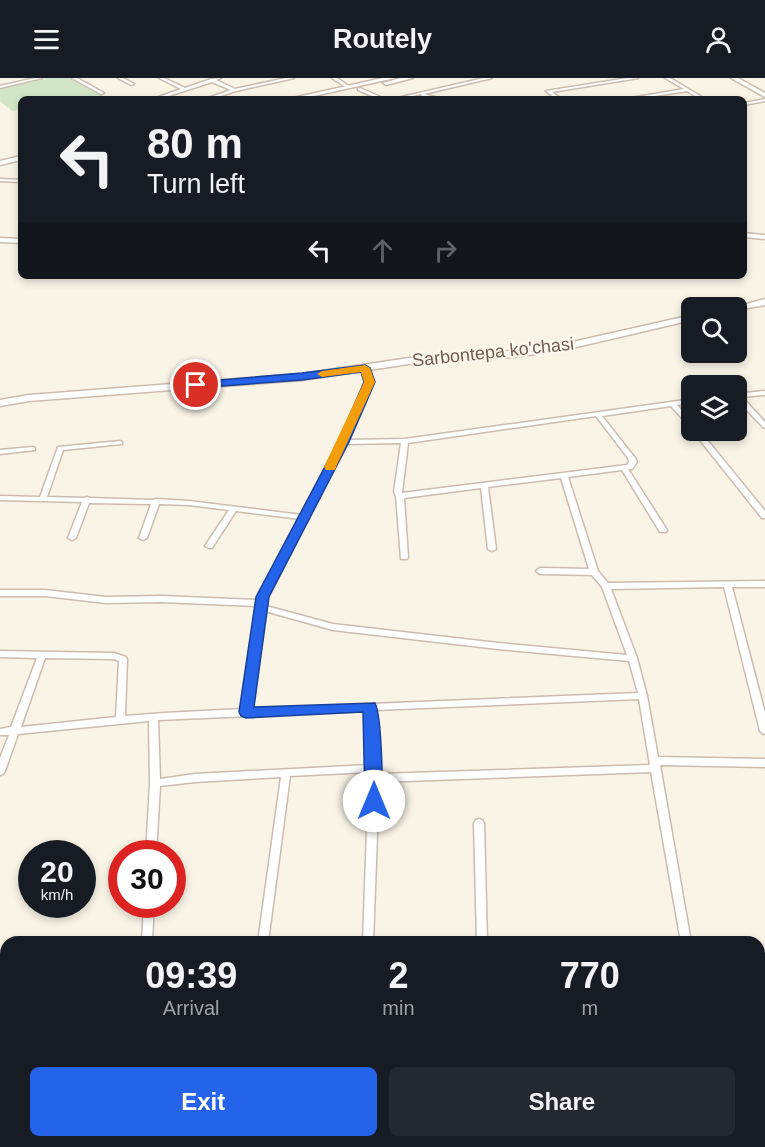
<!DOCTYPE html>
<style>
:root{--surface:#171b24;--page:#242831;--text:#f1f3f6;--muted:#9ea1a6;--accent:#2563eb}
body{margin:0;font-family:Helvetica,sans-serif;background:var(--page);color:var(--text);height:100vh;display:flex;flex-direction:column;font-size:22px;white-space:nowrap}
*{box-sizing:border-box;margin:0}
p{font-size:20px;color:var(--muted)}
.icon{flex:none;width:33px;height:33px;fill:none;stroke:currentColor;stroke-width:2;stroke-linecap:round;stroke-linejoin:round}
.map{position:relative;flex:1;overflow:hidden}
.drawer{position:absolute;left:0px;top:858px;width:765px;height:212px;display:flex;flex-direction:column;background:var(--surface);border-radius:18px 18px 0 0;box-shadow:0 3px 9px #0003}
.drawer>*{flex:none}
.hud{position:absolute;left:18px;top:18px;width:729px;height:183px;border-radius:9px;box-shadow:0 3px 9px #0003;background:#171b24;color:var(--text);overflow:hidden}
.buttons{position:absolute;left:681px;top:219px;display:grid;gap:12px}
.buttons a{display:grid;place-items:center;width:66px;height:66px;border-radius:9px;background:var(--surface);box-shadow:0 3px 9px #0003;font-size:30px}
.speed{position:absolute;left:18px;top:762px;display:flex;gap:12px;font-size:30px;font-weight:700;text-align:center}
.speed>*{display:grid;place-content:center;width:78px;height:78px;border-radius:50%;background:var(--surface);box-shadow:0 3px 9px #0003;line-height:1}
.speed small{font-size:15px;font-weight:400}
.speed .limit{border:9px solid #d22;background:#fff;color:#111}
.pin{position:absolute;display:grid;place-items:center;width:51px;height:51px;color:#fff;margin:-26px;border:3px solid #fff;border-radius:50%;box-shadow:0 2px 6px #0007}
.me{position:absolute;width:66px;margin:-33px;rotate:0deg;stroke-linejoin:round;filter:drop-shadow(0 0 4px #0008)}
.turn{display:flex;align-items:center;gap:21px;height:126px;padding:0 30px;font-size:27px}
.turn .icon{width:78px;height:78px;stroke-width:2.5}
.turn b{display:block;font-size:42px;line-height:51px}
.lanes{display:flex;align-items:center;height:57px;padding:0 30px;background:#0003;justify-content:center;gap:30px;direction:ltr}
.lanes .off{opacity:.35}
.eta{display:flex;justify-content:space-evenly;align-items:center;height:102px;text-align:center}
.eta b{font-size:36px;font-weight:600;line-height:42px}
.action{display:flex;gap:12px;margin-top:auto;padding:12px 30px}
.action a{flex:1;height:69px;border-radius:9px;background:var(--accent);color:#fff;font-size:24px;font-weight:600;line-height:69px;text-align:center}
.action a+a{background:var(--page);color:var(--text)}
header{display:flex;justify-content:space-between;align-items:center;height:78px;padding:0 30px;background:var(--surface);font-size:27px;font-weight:600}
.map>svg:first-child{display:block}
.green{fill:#d2e6c7}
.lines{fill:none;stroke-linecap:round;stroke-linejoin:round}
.street-casing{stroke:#cbbcae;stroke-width:3}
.secondary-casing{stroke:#cdbcac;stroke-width:3}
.street{fill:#fff;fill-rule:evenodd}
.secondary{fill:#fff;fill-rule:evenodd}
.route{fill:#2563eb;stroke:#184099;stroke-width:1.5}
.slow{fill:#f59e0b}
.labels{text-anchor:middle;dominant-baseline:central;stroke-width:4.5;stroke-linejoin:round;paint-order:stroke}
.far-street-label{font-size:18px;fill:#715c4e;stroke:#fdf7ed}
</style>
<header><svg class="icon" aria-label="menu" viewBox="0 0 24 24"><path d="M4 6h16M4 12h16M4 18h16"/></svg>Routely<svg class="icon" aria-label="person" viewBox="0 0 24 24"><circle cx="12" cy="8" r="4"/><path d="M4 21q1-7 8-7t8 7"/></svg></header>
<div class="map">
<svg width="765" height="1069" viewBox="0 0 765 1069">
<rect width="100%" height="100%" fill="#faf4e7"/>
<path class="green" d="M47 0H69L103 18 79 21H21V31L12 33 0 23V11Z"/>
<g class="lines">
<defs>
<g id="street">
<path d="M35 0H42L0 10V8Z"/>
<path d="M72 0H77L104 15 101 16Z"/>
<path d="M118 0H123L134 6 131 7Z"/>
<path d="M159 0H164L185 10 211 1 221 0 216 2 235 11 286 0H294L236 13 211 21H205L231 12 212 4 159 21H153L181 11Z"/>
<path d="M332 0H337L350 9 347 10Z"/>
<path d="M484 0H492L424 16 442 21H435L422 18 421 16 401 21H393Z"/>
<path d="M628 0H638L552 14 561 21H556L546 13Z"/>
<path d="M665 0H670L705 21H700L687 13 636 21H625L684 11Z"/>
<path d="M358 10H360L385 21H379L358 12Z"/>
<path d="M765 21V23L744 27V25Z"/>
<path d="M0 101 21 102V104L0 103Z"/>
<path d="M744 155 765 157V161L744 159Z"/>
<path d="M0 160 21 161V165L0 164Z"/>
<path d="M365 288 368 290 373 304 348 362 405 361 692 321V325L677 327 692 343V350L690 349 671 328 602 338 635 380 637 384 632 391H628L667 452 666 454H660L622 392 568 399 598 493 608 505 765 503V509H732L765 635V656L762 655 760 653 724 509 611 511 637 580 647 618 658 679 765 681V689L660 687 691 864H681L651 694 379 704 373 864H363L369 694 290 698 268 864H258L281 699 195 704 160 708 156 776H146L150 705 149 643 18 656 5 693 3 696 0 697V680L9 657H0V651L11 649 37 580 0 579V573L114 575 126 579 127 581 125 638 164 635 242 631 258 528 161 524 106 525 45 518H0V512H45L106 519 161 518 258 522 300 441 236 433 212 470H209L205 468 229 432 189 427 159 426 147 460 143 462 139 460 151 426 89 425 76 460 72 462 68 460 82 424 0 422V418L40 419 58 369 120 363 122 364V366L63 372 47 419 84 420 87 419 90 420 153 422 156 421 189 423 302 437 341 364 367 304 362 290ZM596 338 628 380 629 384 627 387 402 415V414L408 365ZM401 365 394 414 396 418 401 481H407L408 479 404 420 481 410 488 471 492 473 496 471 488 409 561 400 589 491 540 490 536 493 540 496 592 497 602 509 627 577 498 565 333 546 266 528 267 519 346 366ZM265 533 333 552 498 571 629 583 638 615 251 631ZM45 580 114 581 119 583 116 639 21 649ZM639 621 650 687 379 696 375 632ZM366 633 369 687 195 696 160 701 158 642Z"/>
<path d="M765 313V317L742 319 765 344V350L763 349 736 321V316Z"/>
<path d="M692 352H699L765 433V440H762Z"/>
<path d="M33 369 35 370V372L0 376V372Z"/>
<path d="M479 741 482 742 484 745 487 864H477L474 745 476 742Z"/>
<path d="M144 826H154L152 864H142Z"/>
<rect x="0" y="961" width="6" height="10"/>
<path d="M115 1064H127L126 1069H114Z"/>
<path d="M621 1064H633L634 1069H622Z"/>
<path d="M715 1064H727L728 1069H716Z"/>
</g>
<g id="secondary">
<path d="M383 0H395L300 21H288Z"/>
<path d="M401 0H413L386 7 383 5Z"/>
<path d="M731 0H738L765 15V19Z"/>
<path d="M21 78V82L0 87V83Z"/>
<path d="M765 221V227L736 232V230H732Z"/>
<path d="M692 237V242L568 271 515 279 429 283 302 302 29 323 0 328V322L29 317 302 296 429 277 515 273 568 265Z"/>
</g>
</defs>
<use href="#street" class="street-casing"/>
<use href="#secondary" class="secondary-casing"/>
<use href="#street" class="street"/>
<use href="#secondary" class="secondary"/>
</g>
<path class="route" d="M365 287 370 290 375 304 349 364 269 519 254 629 375 625C381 636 385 717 379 728L374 730 368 728 365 723 363 634 246 640 241 638 239 634 256 519 338 364 364 304 361 294 302 302 196 310 191 307 196 304 302 295Z"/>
<path class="slow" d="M365 287 370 290 375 304 336 389 335 392H326L324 389 364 304 361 294 322 299 317 296 322 293Z"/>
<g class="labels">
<g class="far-street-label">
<text transform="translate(493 274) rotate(-6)">Sarbontepa ko'chasi</text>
</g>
</g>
</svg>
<div class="buttons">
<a><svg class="icon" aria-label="search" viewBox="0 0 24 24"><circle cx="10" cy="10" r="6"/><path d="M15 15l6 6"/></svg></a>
<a><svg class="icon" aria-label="layers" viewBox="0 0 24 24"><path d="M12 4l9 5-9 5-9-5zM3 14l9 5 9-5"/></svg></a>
</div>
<div class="speed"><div>20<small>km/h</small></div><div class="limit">30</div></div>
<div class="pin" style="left:196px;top:307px;background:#d93025"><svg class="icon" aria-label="arrive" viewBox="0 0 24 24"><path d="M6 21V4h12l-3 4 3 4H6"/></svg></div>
<svg class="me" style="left:374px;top:723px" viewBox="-20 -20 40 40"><circle r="19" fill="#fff"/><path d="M0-13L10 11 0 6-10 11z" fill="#2563eb"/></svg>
<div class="hud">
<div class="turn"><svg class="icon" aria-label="left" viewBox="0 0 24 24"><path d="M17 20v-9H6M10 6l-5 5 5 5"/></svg><div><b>80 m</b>Turn left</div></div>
<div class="lanes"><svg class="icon" aria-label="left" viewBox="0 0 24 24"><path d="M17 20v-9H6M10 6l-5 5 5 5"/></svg><svg class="icon off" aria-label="ahead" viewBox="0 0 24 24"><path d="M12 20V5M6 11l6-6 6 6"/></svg><svg class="icon off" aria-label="right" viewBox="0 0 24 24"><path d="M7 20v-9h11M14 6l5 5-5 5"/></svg></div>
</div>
<section class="drawer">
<div class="eta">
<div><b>09:39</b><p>Arrival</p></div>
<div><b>2</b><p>min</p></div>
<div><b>770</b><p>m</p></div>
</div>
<div class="action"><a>Exit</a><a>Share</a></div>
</section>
</div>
